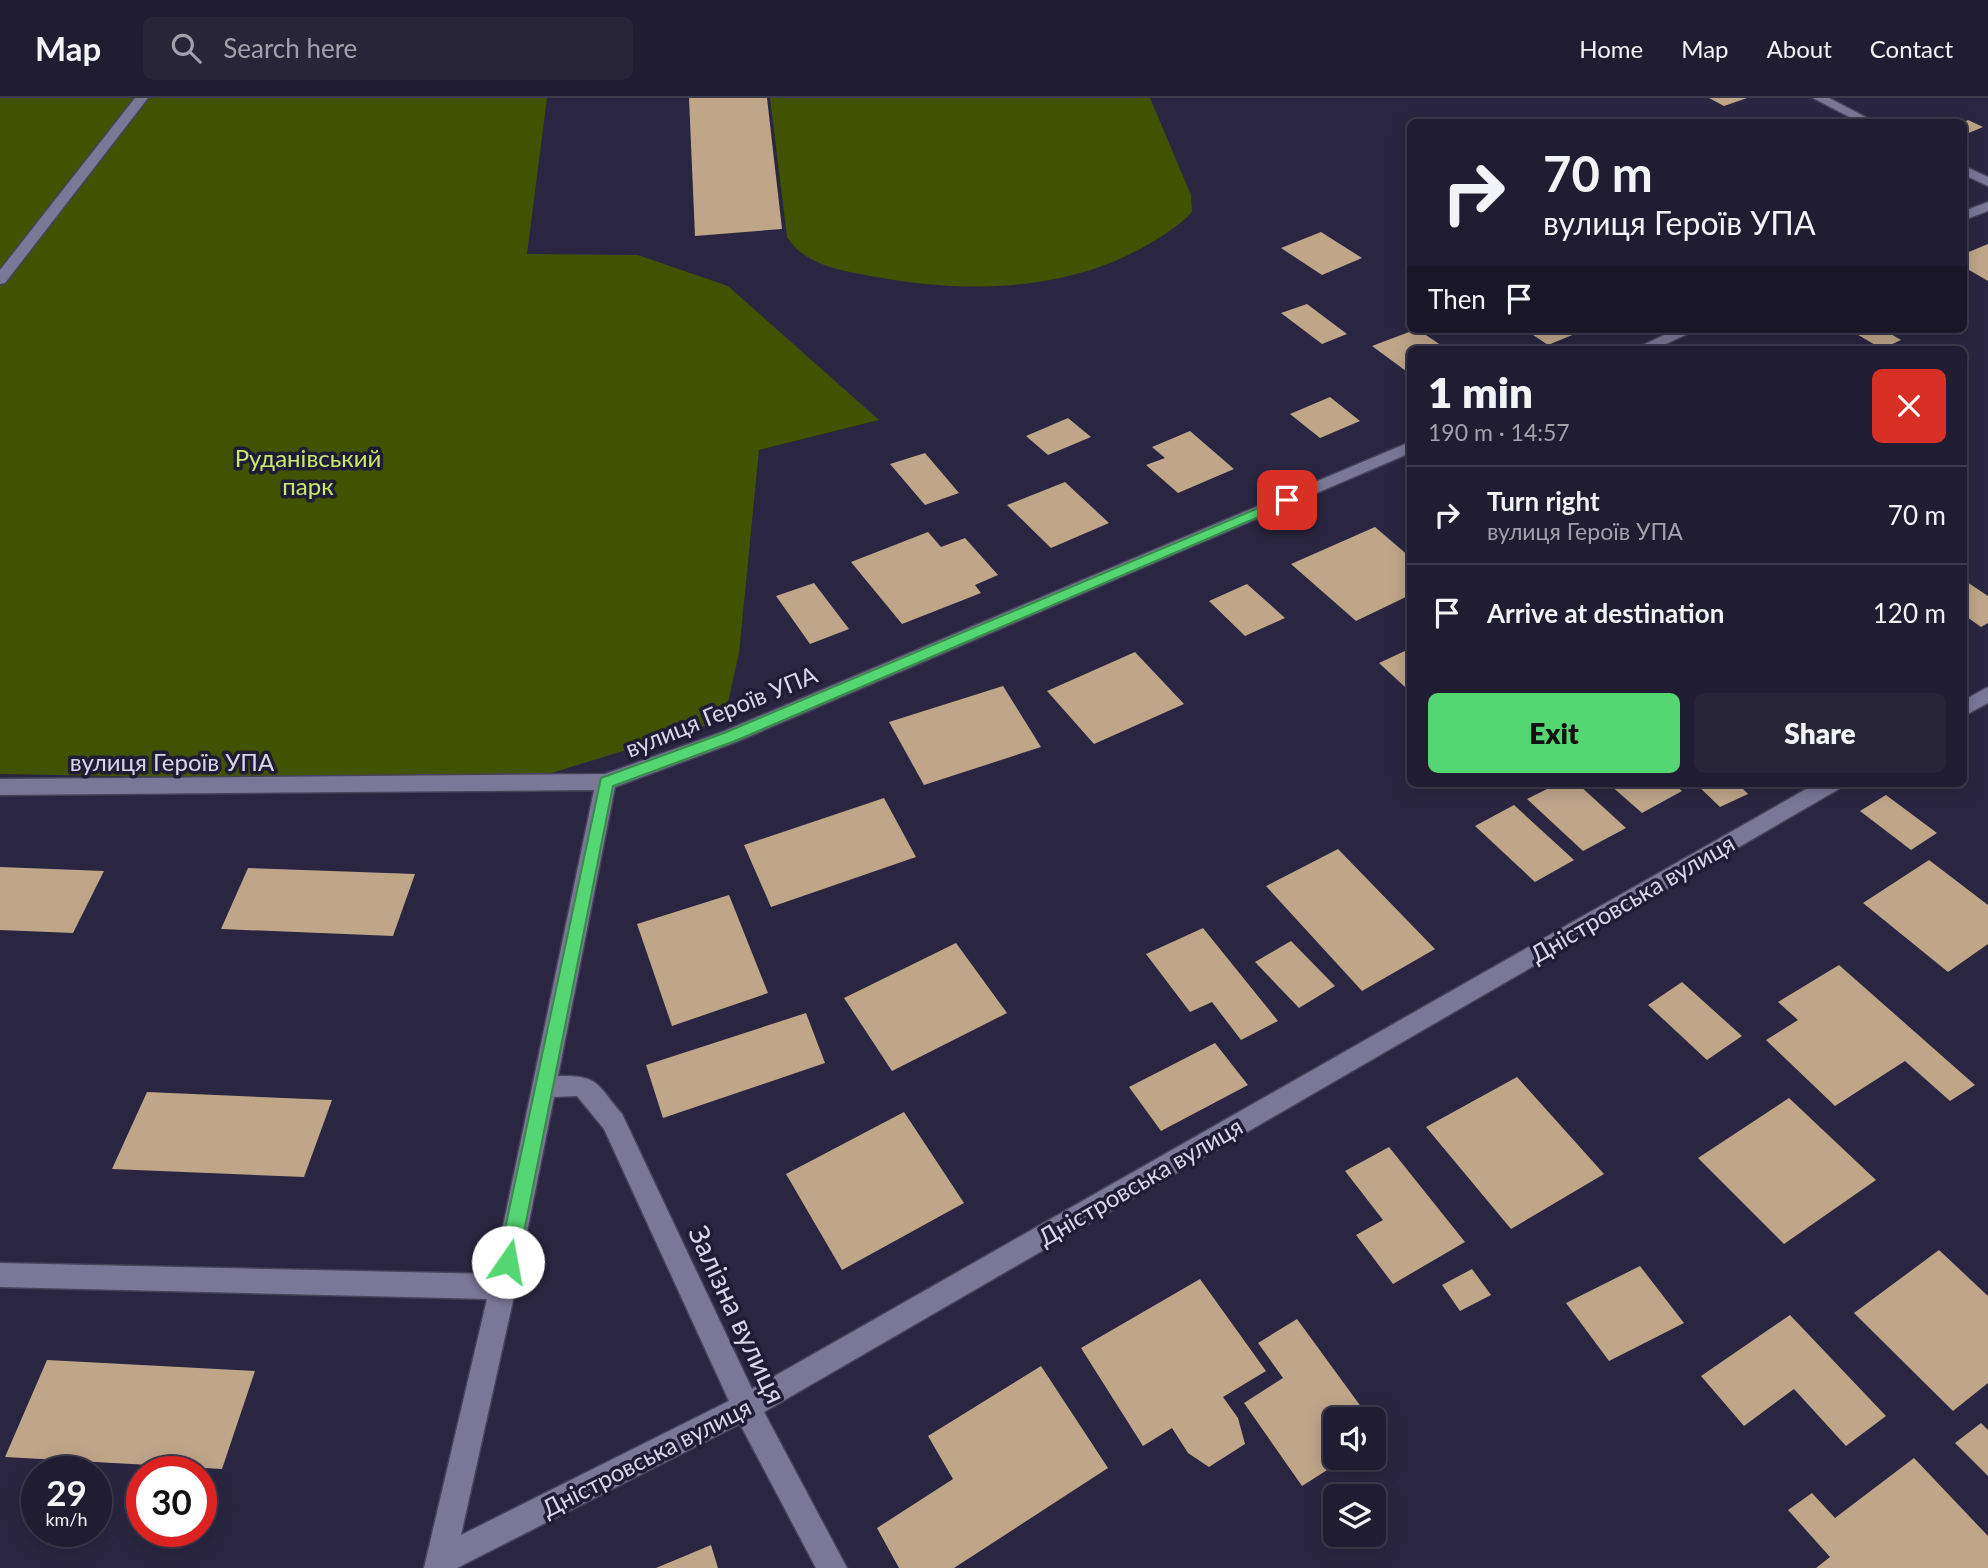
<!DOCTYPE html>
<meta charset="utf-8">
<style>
:root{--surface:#201c31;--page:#282539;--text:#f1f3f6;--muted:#a2a1ab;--line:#3d3a4d;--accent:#54d672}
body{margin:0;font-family:Lato,sans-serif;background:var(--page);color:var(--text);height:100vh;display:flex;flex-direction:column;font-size:26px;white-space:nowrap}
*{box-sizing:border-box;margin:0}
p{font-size:23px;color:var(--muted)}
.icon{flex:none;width:38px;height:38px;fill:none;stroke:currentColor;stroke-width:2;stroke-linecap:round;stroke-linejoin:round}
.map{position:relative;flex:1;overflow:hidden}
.drawer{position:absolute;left:1407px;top:248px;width:560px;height:441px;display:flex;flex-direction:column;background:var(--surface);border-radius:10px;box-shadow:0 4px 18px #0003,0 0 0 2px var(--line)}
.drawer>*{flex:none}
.top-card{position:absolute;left:1407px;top:21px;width:560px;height:214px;border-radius:10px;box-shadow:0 4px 18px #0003,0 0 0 2px var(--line);background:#201c31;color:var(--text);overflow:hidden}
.tools{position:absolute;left:1323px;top:1309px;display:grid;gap:14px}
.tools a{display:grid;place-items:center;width:63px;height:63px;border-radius:10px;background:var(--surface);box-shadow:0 4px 18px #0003,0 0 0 2px var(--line);font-size:35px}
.speed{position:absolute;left:21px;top:1358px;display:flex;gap:14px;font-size:35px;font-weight:700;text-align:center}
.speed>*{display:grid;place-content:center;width:91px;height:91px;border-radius:50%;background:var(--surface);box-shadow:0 4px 18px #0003,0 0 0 2px var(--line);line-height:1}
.speed small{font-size:18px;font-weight:400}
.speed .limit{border:10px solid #d22;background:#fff;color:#111}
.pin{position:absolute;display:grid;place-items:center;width:60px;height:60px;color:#fff;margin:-30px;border-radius:14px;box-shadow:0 4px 10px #0006}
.me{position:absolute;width:77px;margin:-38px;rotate:12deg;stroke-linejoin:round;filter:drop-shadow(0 0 5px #0008)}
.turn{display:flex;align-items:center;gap:24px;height:147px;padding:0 21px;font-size:32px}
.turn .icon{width:91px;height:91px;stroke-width:2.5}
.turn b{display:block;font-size:49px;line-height:60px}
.then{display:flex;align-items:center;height:66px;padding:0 21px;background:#0003;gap:14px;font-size:26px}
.round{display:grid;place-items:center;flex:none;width:74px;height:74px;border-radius:10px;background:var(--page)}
.summary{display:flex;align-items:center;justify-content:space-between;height:119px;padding:0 21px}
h1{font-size:42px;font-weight:800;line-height:52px}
.action{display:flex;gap:14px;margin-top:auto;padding:14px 21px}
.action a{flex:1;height:80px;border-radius:10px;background:var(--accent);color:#111;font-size:28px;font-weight:800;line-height:80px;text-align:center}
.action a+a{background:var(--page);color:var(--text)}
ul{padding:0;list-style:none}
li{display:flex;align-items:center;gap:21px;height:98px;padding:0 21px;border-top:2px solid var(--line)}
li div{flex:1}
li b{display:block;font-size:26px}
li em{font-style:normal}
header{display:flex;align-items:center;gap:42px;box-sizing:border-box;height:98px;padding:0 35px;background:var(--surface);border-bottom:2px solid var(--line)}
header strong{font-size:33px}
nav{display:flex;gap:38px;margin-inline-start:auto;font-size:24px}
.search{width:490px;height:63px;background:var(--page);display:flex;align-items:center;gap:18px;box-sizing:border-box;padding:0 24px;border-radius:10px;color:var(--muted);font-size:26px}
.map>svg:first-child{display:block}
.green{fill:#415200}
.building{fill:#bfa689}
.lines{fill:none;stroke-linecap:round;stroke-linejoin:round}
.minor-casing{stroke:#464259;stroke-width:3}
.minor{fill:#7b7797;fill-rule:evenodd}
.route{fill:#54d672;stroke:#378b4a;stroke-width:2}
.labels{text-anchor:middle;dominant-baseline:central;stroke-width:7;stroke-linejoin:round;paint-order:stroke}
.park-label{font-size:24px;fill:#c8e96a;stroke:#211c36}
.street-label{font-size:24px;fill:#d8d6e8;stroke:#211c36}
.near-street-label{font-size:28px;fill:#d8d6e8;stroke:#211c36}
</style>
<header>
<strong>Map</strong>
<div class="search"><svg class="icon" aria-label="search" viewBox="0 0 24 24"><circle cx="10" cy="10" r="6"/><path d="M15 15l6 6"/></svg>Search here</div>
<nav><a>Home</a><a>Map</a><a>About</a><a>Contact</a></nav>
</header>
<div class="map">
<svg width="1988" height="1470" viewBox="0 0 1988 1470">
<rect width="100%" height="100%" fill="#2a2641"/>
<g class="green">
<path d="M0 0H547L527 156 638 157 728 188 879 322 759 352 739 555 724 622 519 685 0 676Z"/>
<path d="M770 0H1150L1191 97 1192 114C1180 127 1168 134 1154 143 1071 194 969 196 876 179 844 173 805 168 787 139Z"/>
</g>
<g class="building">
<path d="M689 0H767L782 131 695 138Z"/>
<path d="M1709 0H1747L1724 8Z"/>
<path d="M1968 22 1983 29 1964 37V24Z"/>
<path d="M1321 134 1362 160 1322 177 1281 150Z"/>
<path d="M1988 146V183L1964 169V156Z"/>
<path d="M1307 206 1347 236 1322 246 1281 215Z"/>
<path d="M1417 231 1448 252H1410V276L1372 248Z"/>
<path d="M1524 231H1587L1548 247Z"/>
<path d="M1848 231H1882L1901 242 1882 251Z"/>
<path d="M1330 299 1360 323 1320 340 1290 316Z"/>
<path d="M1068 320 1091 339 1048 357 1026 338Z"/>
<path d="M1190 333 1234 371 1178 395 1146 367 1165 360 1152 349Z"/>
<path d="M925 355 959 395 925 407 890 366Z"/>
<path d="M1065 384 1109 425 1051 450 1007 407Z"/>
<path d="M1375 429 1410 459V497L1356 523 1291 466Z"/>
<path d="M928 434 941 449 965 440 998 477 975 487 981 495 902 526 851 464Z"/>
<path d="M1964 482 1988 498V525L1981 529 1964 517Z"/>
<path d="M814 485 849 531 810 546 776 498Z"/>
<path d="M1247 486 1285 520 1245 538 1209 503Z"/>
<path d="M1407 552 1410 555V586L1405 589 1379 565Z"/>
<path d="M1135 554 1184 606 1094 646 1047 593Z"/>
<path d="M1003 588 1041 649 924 687 889 624Z"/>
<path d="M1557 686H1578L1626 730 1583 753 1527 701Z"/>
<path d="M1609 686H1674L1682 693 1642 715Z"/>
<path d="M1696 686H1738L1748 696 1720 709Z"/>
<path d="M1886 697 1937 735 1911 752 1860 713Z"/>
<path d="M884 700 916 759 771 809 744 747Z"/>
<path d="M1514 707 1574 762 1535 784 1475 728Z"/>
<path d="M1338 751 1435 851 1362 893 1266 788Z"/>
<path d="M1929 762 1988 807V846L1948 874 1863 805Z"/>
<path d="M0 769 104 773 73 835 0 832Z"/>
<path d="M248 770 415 776 393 838 221 831Z"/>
<path d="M729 797 768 895 672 928 637 826Z"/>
<path d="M1203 830 1278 923 1241 942 1212 904 1190 914 1146 856Z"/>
<path d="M1291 843 1335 888 1299 910 1255 864Z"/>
<path d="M956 845 1007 915 892 973 844 900Z"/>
<path d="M1839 867 1975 987 1950 1003 1905 963 1835 1008 1766 942 1798 922 1778 904Z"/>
<path d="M1682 884 1742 938 1707 962 1648 907Z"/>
<path d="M806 915 825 965 663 1020 646 967Z"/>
<path d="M1215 945 1248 987 1161 1033 1129 989Z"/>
<path d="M1517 979 1604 1076 1511 1131 1426 1029Z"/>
<path d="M147 994 332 1002 304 1079 112 1071Z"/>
<path d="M1789 1000 1876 1082 1784 1146 1698 1060Z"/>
<path d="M904 1014 964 1105 842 1172 786 1076Z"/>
<path d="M1389 1049 1465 1144 1393 1186 1356 1137 1383 1122 1345 1073Z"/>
<path d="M1939 1152 1988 1198V1285L1953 1313 1854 1215Z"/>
<path d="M1640 1168 1684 1225 1609 1263 1566 1205Z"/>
<path d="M1472 1171 1491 1197 1460 1213 1442 1187Z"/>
<path d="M1200 1181 1266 1273 1223 1299 1238 1320 1245 1346 1209 1369 1188 1355 1172 1330 1143 1348 1081 1250Z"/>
<path d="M1790 1217 1886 1318 1846 1348 1794 1291 1744 1328 1701 1278Z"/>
<path d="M1297 1221 1370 1321H1335V1360H1346L1302 1388 1244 1305 1283 1280 1258 1245Z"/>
<path d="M47 1262 255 1273 222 1371 5 1359Z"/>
<path d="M1041 1268 1108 1370 954 1470H899L877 1430 953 1381 928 1338Z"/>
<path d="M1981 1325 1988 1332V1378L1955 1345Z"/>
<path d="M1914 1360 1988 1438V1470H1816L1830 1459 1788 1412 1812 1395 1835 1420Z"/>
<path d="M711 1447 718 1470H656Z"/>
</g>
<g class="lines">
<defs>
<g id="minor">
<path d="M135 0H148L5 185 0 186V172Z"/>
<path d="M1813 0H1829L1875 24H1859Z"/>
<path d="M1964 68 1988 79V88L1964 77Z"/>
<path d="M1988 104V113L1964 122V113Z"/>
<path d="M1677 231H1698L1653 252H1632Z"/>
<path d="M1410 344V355L736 644 615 689 558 978C600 977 596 986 622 1016L752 1291 1815 686H1842L1839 691 764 1314 847 1470H816L740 1326 457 1470H424L487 1201 0 1189V1165L493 1176 594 692 0 697V681L605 676 722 634ZM577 998 604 1031 729 1303 461 1437 516 1189 554 999Z"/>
<path d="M1988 589V605L1964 618V602Z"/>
</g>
</defs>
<use href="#minor" class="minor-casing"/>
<use href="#minor" class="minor"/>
</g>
<path class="route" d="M1287 398 1293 402 1291 405 735 643 613 688 518 1164 515 1170 508 1173 501 1170 498 1164 601 680 724 635Z"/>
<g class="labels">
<g class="park-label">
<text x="308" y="359">Руданівський<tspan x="308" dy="28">парк</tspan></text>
</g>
<g class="street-label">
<text transform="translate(721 613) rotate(-22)">вулиця Героїв УПА</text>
<text x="172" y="663">вулиця Героїв УПА</text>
<text transform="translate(1632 800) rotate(-30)">Дністровська вулиця</text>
<text transform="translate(1140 1083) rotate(-30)">Дністровська вулиця</text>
<text transform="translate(646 1359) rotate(-27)">Дністровська вулиця</text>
</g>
<g class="near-street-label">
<text transform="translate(738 1216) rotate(65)">Залізна вулиця</text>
</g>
</g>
</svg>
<div class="tools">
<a><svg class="icon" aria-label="sound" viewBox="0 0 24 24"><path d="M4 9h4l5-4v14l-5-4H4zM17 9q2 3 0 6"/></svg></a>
<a><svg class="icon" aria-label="layers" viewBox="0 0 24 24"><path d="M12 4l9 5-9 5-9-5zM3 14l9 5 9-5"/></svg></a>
</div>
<div class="speed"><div>29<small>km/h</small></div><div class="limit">30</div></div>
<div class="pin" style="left:1287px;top:402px;background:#d93025"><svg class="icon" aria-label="arrive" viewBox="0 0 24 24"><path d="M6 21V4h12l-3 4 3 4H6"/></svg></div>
<svg class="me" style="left:508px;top:1164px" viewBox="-20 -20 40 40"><circle r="19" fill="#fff"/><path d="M0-13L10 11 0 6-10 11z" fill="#54d672"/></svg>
<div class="top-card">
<div class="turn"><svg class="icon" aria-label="right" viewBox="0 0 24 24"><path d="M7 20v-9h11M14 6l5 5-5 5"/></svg><div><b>70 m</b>вулиця Героїв УПА</div></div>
<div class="then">Then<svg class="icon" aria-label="arrive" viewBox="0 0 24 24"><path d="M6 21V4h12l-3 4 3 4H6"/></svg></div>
</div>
<section class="drawer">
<div class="summary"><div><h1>1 min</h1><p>190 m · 14:57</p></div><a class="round" style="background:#d93025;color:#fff"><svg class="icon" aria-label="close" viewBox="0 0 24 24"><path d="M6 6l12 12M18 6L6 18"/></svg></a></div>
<ul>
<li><svg class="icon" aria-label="right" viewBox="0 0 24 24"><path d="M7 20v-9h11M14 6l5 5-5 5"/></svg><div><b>Turn right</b><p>вулиця Героїв УПА</p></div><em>70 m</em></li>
<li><svg class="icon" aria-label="arrive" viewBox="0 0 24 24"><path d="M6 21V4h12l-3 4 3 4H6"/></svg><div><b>Arrive at destination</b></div><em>120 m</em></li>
</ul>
<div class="action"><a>Exit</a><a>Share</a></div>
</section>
</div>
